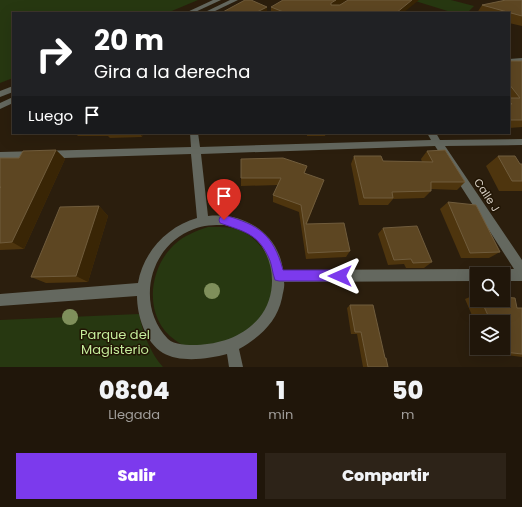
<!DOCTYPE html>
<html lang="es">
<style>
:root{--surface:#20160a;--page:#2d2318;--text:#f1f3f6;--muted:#a29f9c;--line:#3d352b;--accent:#7c3aed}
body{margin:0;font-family:Poppins,sans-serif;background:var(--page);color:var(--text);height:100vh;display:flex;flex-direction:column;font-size:15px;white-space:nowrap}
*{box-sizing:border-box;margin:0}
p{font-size:13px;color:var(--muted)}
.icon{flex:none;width:22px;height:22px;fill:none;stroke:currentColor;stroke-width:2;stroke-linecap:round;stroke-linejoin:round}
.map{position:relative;height:367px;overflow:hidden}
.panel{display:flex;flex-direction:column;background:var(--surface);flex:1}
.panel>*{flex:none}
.banner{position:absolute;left:12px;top:12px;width:498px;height:122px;border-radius:0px;box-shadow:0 4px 16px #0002,0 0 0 1px var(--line);background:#202124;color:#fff;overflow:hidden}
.fabs{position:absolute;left:470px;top:267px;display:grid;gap:8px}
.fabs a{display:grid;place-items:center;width:40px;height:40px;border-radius:0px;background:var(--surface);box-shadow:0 4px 16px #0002,0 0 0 1px var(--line);font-size:20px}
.pin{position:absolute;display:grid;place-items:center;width:34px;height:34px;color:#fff;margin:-41px -17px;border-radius:50% 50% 50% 0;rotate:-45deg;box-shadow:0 0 4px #0007}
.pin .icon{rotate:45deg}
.me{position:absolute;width:44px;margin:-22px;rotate:270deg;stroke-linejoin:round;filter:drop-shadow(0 0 3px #0008)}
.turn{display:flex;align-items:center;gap:14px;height:84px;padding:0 16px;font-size:18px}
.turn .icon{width:52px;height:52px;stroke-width:2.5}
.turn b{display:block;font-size:28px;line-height:34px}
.then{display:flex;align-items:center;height:38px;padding:0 16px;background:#0003;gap:8px;font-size:15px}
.eta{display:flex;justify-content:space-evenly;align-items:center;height:68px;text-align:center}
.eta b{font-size:24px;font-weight:800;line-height:28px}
.button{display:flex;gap:8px;margin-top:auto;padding:8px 16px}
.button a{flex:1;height:46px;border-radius:0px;background:var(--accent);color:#fff;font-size:16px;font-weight:800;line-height:46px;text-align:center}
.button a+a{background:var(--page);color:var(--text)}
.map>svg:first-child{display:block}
.green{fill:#273811}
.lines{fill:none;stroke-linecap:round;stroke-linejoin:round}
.minor{fill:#64685f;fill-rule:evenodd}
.tree{fill:#7f8f5b}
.wall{fill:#4e350e}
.shaded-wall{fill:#392505}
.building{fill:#5d4622;stroke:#705c3c}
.route{fill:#7c3aed;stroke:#51269a}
.labels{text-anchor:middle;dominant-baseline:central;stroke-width:3;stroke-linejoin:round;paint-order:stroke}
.street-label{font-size:11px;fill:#dad2c7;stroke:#211504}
.near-park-label{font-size:13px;fill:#c4ec9b;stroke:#211504}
</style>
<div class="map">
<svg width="522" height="367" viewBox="0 0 522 367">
<rect width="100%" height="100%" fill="#2b1e0d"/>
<g class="green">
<path d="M0 0H198L167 13H13V78L0 83Z"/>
<path d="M412 0H451L474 6 467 13H454Z"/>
<path d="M208 227C220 227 233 226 244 232 270 247 280 278 270 306 268 309 267 314 265 317 260 325 239 340 231 347 221 347 192 349 185 346 182 345 178 342 175 340 143 318 148 268 175 244 185 235 196 231 208 227Z"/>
<path d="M139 314C143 333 150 353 163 367H0V320Z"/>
</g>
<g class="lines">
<g class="minor">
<path d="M213 0H221L193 13H185Z"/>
<path d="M230 0H238L211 13H203Z"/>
<path d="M522 58V62L509 63V59Z"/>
<path d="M13 86V92L0 97V91Z"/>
<path d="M13 97V103L0 109V103Z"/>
<path d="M190 133H198L200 147 431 140 427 133H436L440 140 522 139V145L445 146 522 260V281H503V274H497L499 271 503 269H514L435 146 201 154 208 216C243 212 278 232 283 270L477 269 481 271 483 274H477V281L284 282C285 287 283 292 282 298 277 322 260 337 239 349L243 367H229L227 354C209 359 180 363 163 353 145 342 137 315 137 296L0 306V294L138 283C143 252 168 226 197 218L191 154 0 160V152L191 147ZM224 225C229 226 234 226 239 228 274 242 282 291 259 318 243 337 220 344 197 345 188 345 174 345 168 339 135 305 149 245 194 229 203 225 214 225 224 225Z"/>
</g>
</g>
<g class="tree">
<circle cx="212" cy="291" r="8"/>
<circle cx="70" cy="317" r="8"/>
</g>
<g class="wall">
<path d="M522 0V26L509 23V13H477L482 5Z"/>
<path d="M339 5 403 13H271V7Z"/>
<path d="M509 61H522V127L509 128Z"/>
<path d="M14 133H32V134H15Z"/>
<path d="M75 133H143L142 137 110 138 108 136H78Z"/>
<path d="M264 133H326L325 136H307V134L265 135Z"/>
<path d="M56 150 65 159 24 249 0 250V158H19Z"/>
<path d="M427 151 465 182 457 190 431 189V191L424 198 393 199 388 205H359L351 164 354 156 383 161 422 162 421 159Z"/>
<path d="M498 156 520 164H522V191H499L486 166Z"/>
<path d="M307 166 305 173 321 187 307 224 350 251 346 257 306 259 299 212 273 202V195L278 185 241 186V178Z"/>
<path d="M448 202 500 252 489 258H461L440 209Z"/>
<path d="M99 206 108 216 88 282 46 283 31 277Z"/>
<path d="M383 228 432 262 424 268H406L404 264 388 265 378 234Z"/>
<path d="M477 294V300H503L517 308H522V357L488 353 486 348H503V322H477V327L465 299Z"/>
<path d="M350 305 385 358 388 367H363L357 334H351L347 308Z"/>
</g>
<g class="shaded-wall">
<path d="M336 0H347L329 12 331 3Z"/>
<path d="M412 0H419L403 13H396Z"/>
<path d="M267 7V13H255Z"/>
<path d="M140 133H143L142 137Z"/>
<path d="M56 150 65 159 24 249 12 242Z"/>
<path d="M324 180 321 187 304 231 306 224Z"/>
<path d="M99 206 108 216 88 282 76 276Z"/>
</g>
<g class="building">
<path d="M245 0H251L267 7 255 13H221Z"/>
<path d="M283 0H336L331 3V5H340L348 0H412L396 13H286L271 7Z"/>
<path d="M506 0H522V16L482 5Z"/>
<path d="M509 61H522V120H509V104H512L509 101V98H520L509 84Z"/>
<path d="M56 150 12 242 0 243V188L1 187H0V158H19L23 151Z"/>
<path d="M445 150 465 182H431V191L392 192 393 198H364L354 156H381L383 161 433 162 427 151Z"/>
<path d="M498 156H515L520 164H522V181H512Z"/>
<path d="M283 158 307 166 304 173 324 180 306 224 344 223 350 251 308 253 301 205 273 195 281 178H241V159Z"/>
<path d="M448 202 476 205 500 252 470 253Z"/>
<path d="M99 206 76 276 31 277 60 207Z"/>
<path d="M417 226 432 262 413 263 411 259 394 260 383 228Z"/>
<path d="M503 297 515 298 517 308H522V354L504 352 503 348V322H491L481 300H503Z"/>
<path d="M350 305H373L385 358H386L388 367H368L361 332H355Z"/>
</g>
<path class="route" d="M224 215C259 225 273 234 283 270H340L344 272 346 276 344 280 340 281H279L275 280C272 272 272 263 268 256 257 233 242 231 220 223L219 220 220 217Z"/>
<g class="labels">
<g class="street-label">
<text transform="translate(487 195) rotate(57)">Calle J</text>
</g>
<g class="near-park-label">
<text x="115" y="334">Parque del<tspan x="115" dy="15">Magisterio</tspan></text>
</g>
</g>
</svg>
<div class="fabs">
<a><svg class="icon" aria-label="search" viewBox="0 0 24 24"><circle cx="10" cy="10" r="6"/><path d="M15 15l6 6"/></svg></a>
<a><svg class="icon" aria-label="layers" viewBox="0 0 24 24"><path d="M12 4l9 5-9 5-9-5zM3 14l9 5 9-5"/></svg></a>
</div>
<div class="pin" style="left:224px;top:220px;background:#d93025"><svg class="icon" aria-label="arrive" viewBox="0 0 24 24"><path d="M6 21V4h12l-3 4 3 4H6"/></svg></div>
<svg class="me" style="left:340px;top:276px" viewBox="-20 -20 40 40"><path d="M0-17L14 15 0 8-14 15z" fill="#7c3aed" stroke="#fff" stroke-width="4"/></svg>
<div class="banner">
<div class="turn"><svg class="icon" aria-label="right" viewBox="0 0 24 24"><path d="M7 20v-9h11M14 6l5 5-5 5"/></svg><div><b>20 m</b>Gira a la derecha</div></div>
<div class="then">Luego<svg class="icon" aria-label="arrive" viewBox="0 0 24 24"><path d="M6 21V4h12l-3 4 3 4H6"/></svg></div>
</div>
</div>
<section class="panel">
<div class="eta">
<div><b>08:04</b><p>Llegada</p></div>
<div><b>1</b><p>min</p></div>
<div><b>50</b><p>m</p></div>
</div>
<div class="button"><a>Salir</a><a>Compartir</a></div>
</section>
